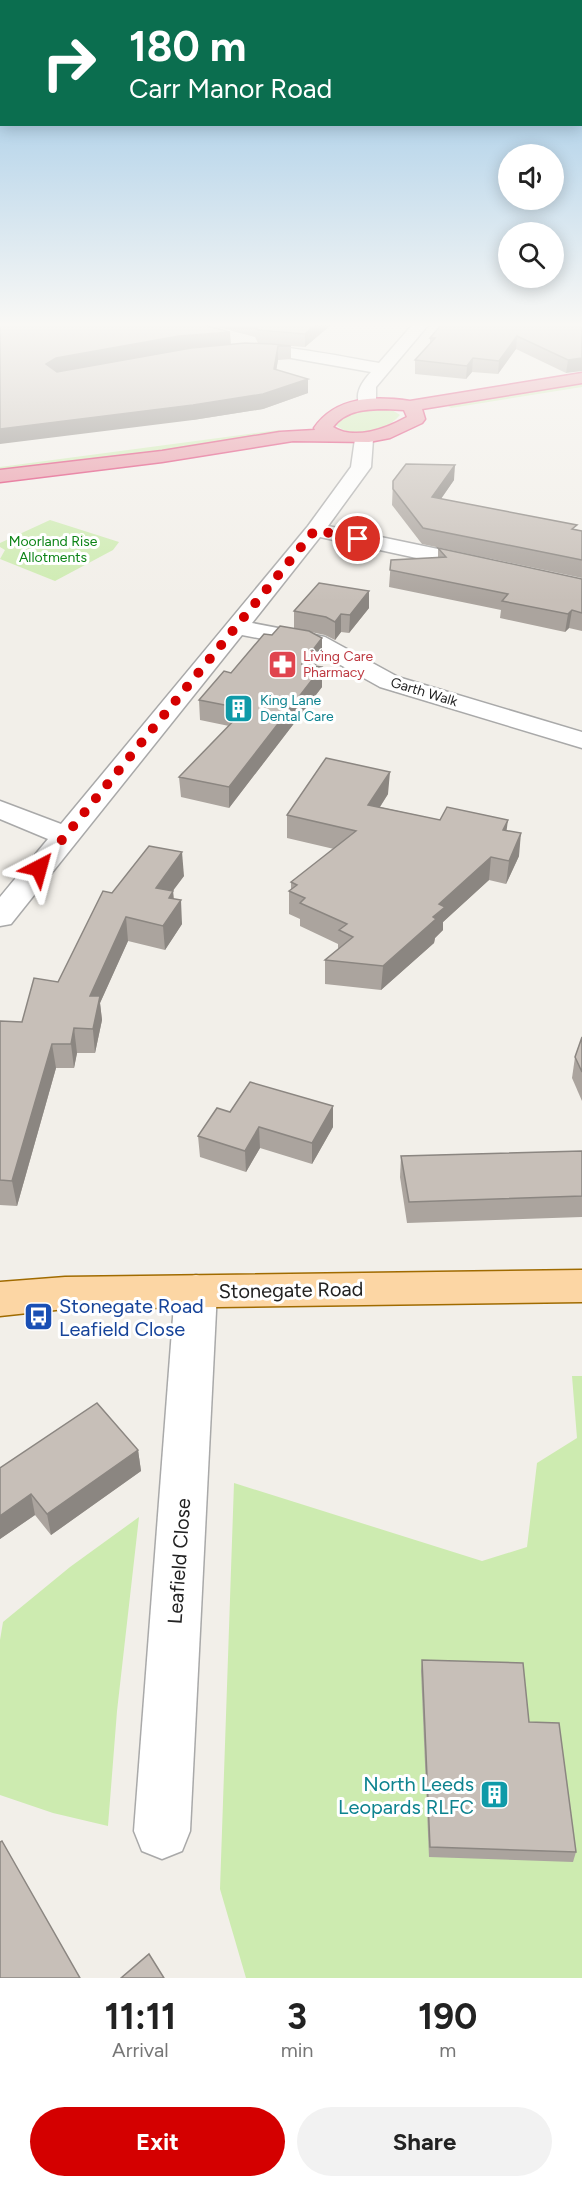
<!DOCTYPE html>
<style>
:root{--surface:#fff;--page:#f2f2f2;--text:#222;--muted:#767676;--accent:#d40000}
body{margin:0;font-family:Figtree,sans-serif;background:var(--page);color:var(--text);height:100vh;display:flex;flex-direction:column;font-size:22px;white-space:nowrap}
*{box-sizing:border-box;margin:0}
p{font-size:20px;color:var(--muted)}
.icon{flex:none;width:33px;height:33px;fill:none;stroke:currentColor;stroke-width:2;stroke-linecap:round;stroke-linejoin:round}
.map{position:relative;height:1978px;overflow:hidden}
.details{display:flex;flex-direction:column;background:var(--surface);flex:1}
.details>*{flex:none}
.guide{position:absolute;left:0px;top:0px;width:582px;height:126px;box-shadow:0 3px 15px #0003;background:#0b6e4f;color:#fff;overflow:hidden}
.fabs{position:absolute;left:498px;top:144px;display:grid;gap:12px}
.fabs a{display:grid;place-items:center;width:66px;height:66px;border-radius:50%;background:var(--surface);box-shadow:0 3px 15px #0003;font-size:30px}
.pin{position:absolute;display:grid;place-items:center;width:51px;height:51px;color:#fff;margin:-26px;border:3px solid #fff;border-radius:50%;box-shadow:0 2px 6px #0007}
.me{position:absolute;width:66px;margin:-33px;rotate:39deg;stroke-linejoin:round;filter:drop-shadow(0 0 4px #0008)}
.turn{display:flex;align-items:center;gap:21px;height:126px;padding:0 30px;font-size:27px}
.turn .icon{width:78px;height:78px;stroke-width:2.5}
.turn b{display:block;font-size:42px;line-height:51px}
.eta{display:flex;justify-content:space-evenly;align-items:center;height:102px;text-align:center}
.eta b{font-size:36px;font-weight:700;line-height:42px}
.button{display:flex;gap:12px;margin-top:auto;padding:12px 30px}
.button a{flex:1;height:69px;border-radius:36px;background:var(--accent);color:#fff;font-size:24px;font-weight:700;line-height:69px;text-align:center}
.button a+a{background:var(--page);color:var(--text)}
.map>svg:first-child{display:block}
.grass{fill:#cdebb0}
.lines{fill:none;stroke-linecap:round;stroke-linejoin:round}
.minor-casing{stroke:#a9a9a9;stroke-width:3}
.major-casing{stroke:#a06b00;stroke-width:3}
.highway-casing{stroke:#dc2a67;stroke-width:3}
.minor{fill:#fff;fill-rule:evenodd}
.major{fill:#fcd6a4;fill-rule:evenodd}
.highway{fill:#e892a2;fill-rule:evenodd}
.wall{fill:#aba49e}
.shaded-wall{fill:#8b8681}
.building{fill:#c7bfb8;stroke:#8b8681;stroke-width:1.5}
.route{stroke:#d40000;stroke-width:10;stroke-dasharray:0 18}
.labels{text-anchor:middle;dominant-baseline:central;stroke-width:6;stroke-linejoin:round;paint-order:stroke}
.far-park-label{font-size:14px;fill:#0c8416;stroke:#fff}
.far-health-label{font-size:14px;fill:#be3a42;stroke:#fff;text-anchor:start}
.far-street-label{font-size:14px;fill:#222;stroke:#fff}
.far-culture-label{font-size:14px;fill:#0d838f;stroke:#fff;text-anchor:start}
.near-street-label{font-size:20px;fill:#222;stroke:#fff}
.near-transit-label{font-size:20px;fill:#164399;stroke:#fff;text-anchor:start}
.near-culture-label{font-size:20px;fill:#0d838f;stroke:#fff;text-anchor:end}
</style>
<div class="map">
<svg width="582" height="1978" viewBox="0 0 582 1978">
<rect width="100%" height="100%" fill="#f2efe9"/>
<g class="grass">
<path d="M582 383V387L451 408 445 404Z"/>
<path d="M365 408H389L400 415C386 432 352 441 335 424L338 418Z"/>
<path d="M279 430 283 434 0 472V467Z"/>
<path d="M50 520 119 542 113 550 55 581 0 559 5 550 0 547V543Z"/>
<path d="M572 1376H582V1978H246L220 1889 234 1483 482 1561 527 1547 537 1463 577 1438Z"/>
<path d="M139 1517 117 1711 108 1826 53 1813 0 1795V1640L3 1622 70 1567Z"/>
</g>
<g class="lines">
<defs>
<g id="minor">
<path d="M413 324H429L376 387V404L373 408H361C353 394 362 382 371 372L280 356H246L238 351C250 336 357 360 379 363Z"/>
<path d="M364 433 371 435 373 439 371 467 328 526 481 558 489 560 492 565 489 570 481 572 320 537 252 623 325 637 398 677 582 732V748L380 687 310 648 242 635 11 924 0 926V897L48 839 0 819V801L61 824 308 526 351 467 355 439 357 435Z"/>
<path d="M196 1275 211 1279 217 1291 190 1831 182 1851 162 1859 142 1851 134 1831 175 1291 181 1279Z"/>
</g>
<path id="major" d="M582 1270V1302L65 1309 0 1316V1282L65 1277Z"/>
<path id="highway" d="M582 373V383L422 409 425 419 422 423 390 438 369 442 293 441 162 462 0 482V470L162 451 280 432 315 430 314 428C336 396 375 396 410 401ZM386 409 404 410 407 417C387 428 355 441 333 427 346 410 367 409 386 409Z"/>
</defs>
<use href="#minor" class="minor-casing"/>
<use href="#major" class="major-casing"/>
<use href="#highway" class="highway-casing"/>
<use href="#minor" class="minor"/>
<use href="#major" class="major"/>
<use href="#highway" class="highway"/>
</g>
<g class="wall">
<path d="M206 324H332L305 347 291 346V359L278 360 276 370 308 393 263 409 193 420 231 345 258 343 255 337Z"/>
<path d="M582 324 566 373 516 349 498 374 472 372 466 379 415 374V360L430 344V338Z"/>
<path d="M454 480 441 499 582 531V578L422 544 392 505 393 481Z"/>
<path d="M438 548 582 579V631L569 628 565 632 500 618 501 610 389 587 391 560 438 558Z"/>
<path d="M369 591V608L349 633 341 632 335 640 325 635 311 632 322 638V657L315 666 322 667V687L229 808 181 797 179 777 229 726 200 720 199 700 231 673 272 635 294 628V611Z"/>
<path d="M388 794 380 807 440 820 507 830 519 856 506 884 489 880 443 922V930L435 938 434 943 381 990 325 984V960L338 949V944L300 926V919L289 914V891L291 890V882L334 849 287 838V815Z"/>
<path d="M184 876 172 891H173L174 899 182 924 165 950 128 941 100 1003 102 1020 95 1053H77L74 1068H56L17 1206 0 1205V1021L22 1022 58 982 112 893Z"/>
<path d="M582 1037V1101L572 1078 575 1057Z"/>
<path d="M230 1112 333 1127 312 1164 260 1148 246 1172 200 1157 198 1136Z"/>
<path d="M582 1151V1217L407 1223 400 1177 401 1156Z"/>
<path d="M138 1450 141 1471 51 1535 35 1515 0 1539V1468Z"/>
<path d="M422 1660 529 1722 576 1852 573 1862 429 1857 421 1671Z"/>
</g>
<g class="shaded-wall">
<path d="M316 324H332L305 347V334Z"/>
<path d="M230 332 231 345 48 378 46 364 56 358 179 336Z"/>
<path d="M517 336 516 349 498 374 499 361Z"/>
<path d="M278 346V360L274 383V369Z"/>
<path d="M473 358 472 372 466 379 467 366Z"/>
<path d="M582 358V371L566 373 568 360Z"/>
<path d="M308 379V393L263 409 193 420 0 444V429Z"/>
<path d="M455 465 454 480 431 513 432 497Z"/>
<path d="M369 591V608L349 633 350 615Z"/>
<path d="M572 610 569 628 565 632 568 614Z"/>
<path d="M341 614V632L335 640V622Z"/>
<path d="M322 638V657L302 683V664Z"/>
<path d="M322 667V687L229 808V787Z"/>
<path d="M390 772 388 794 367 827 368 805Z"/>
<path d="M508 820 505 842 503 830Z"/>
<path d="M521 833 519 856 506 884 509 861Z"/>
<path d="M182 852 184 876 158 911 156 888Z"/>
<path d="M491 857 489 880 443 922V930L435 938 434 943 381 990 383 966 433 917 439 904Z"/>
<path d="M173 891 174 910 181 900 182 924 165 950 163 926 169 898Z"/>
<path d="M126 917 128 941 100 1003 102 1020 95 1053 90 996Z"/>
<path d="M74 1028 77 1053 74 1068 71 1044Z"/>
<path d="M52 1044 56 1068 17 1206 12 1181Z"/>
<path d="M333 1106V1127L312 1164V1143Z"/>
<path d="M259 1127 260 1148 246 1172 245 1151Z"/>
<path d="M138 1450 141 1471 51 1535 47 1514Z"/>
<path d="M31 1494 35 1515 0 1539V1516Z"/>
</g>
<g class="building">
<path d="M0 324H201L230 332 179 336 56 358 46 364 57 372 191 348 245 343 272 344 291 346H278L274 369 308 379 263 394 193 405 0 429Z"/>
<path d="M255 324H316L305 334 258 330Z"/>
<path d="M442 324H582V358L568 360 517 336 499 361 473 358 467 366 415 360 435 338H430Z"/>
<path d="M406 464 455 465 432 497 577 525 572 529 582 531V560L423 528 393 489V481Z"/>
<path d="M438 548 582 579V613L572 610 568 614 502 601 508 594 390 570 391 560 446 557Z"/>
<path d="M319 583 369 591 350 615 341 614 335 622 326 617 294 611Z"/>
<path d="M280 626 309 631 322 638 302 664 322 667 229 787 179 777 245 709 199 700 224 671 231 673 264 634 272 635Z"/>
<path d="M326 758 390 772 368 805 440 820 447 807 508 820 503 830 521 833 509 861 491 857 439 904 445 907 433 917 436 919 383 966 325 960 353 937 339 930 347 924 300 903 305 898 289 891 297 885 291 882 356 831 287 815Z"/>
<path d="M149 846 182 852 156 888 173 891 169 898 181 900 163 926 126 917 90 996H100L93 1029 74 1028 71 1044H52L12 1181 0 1180V1021L22 1022 34 978 58 982 103 891 112 893Z"/>
<path d="M582 1037V1072L575 1057Z"/>
<path d="M250 1082 333 1106 312 1143 259 1127 245 1151 198 1136 217 1108 230 1112Z"/>
<path d="M582 1151V1196L409 1202 401 1156Z"/>
<path d="M97 1403 138 1450 47 1514 31 1494 0 1516V1468Z"/>
<path d="M422 1660 523 1663 529 1722 559 1723 576 1852 430 1847Z"/>
<path d="M2 1841 80 1978H0V1842Z"/>
<path d="M149 1954 164 1978H121Z"/>
</g>
<linearGradient id="sky" x2="0" y2="1"><stop stop-color="#8fc0e4"/><stop offset="0.54" stop-color="#f9f8f5"/><stop offset="1" stop-color="#f9f8f5" stop-opacity="0"/></linearGradient>
<rect width="582" height="601" fill="url(#sky)"/>
<g class="lines">
<path class="route" d="M39 868 315 530 358 539"/>
</g>
<defs>
<symbol id="pharmacy-square" viewBox="-11 -11 22 22"><rect x="-9" y="-9" width="18" height="18" rx="4" fill="#e0444e" stroke="#fff"/><path d="M-2-6h4v4h4v4h-4v4h-4v-4h-4v-4h4Z" fill="#fff"/></symbol>
<symbol id="building-square" viewBox="-11 -11 22 22"><rect x="-9" y="-9" width="18" height="18" rx="4" fill="#0f9aa8" stroke="#fff"/><path d="M-4-6H4V6H1V3H-1V6H-4ZM-2.5-4.3h1.7v1.8h-1.7ZM.8-4.3h1.7v1.8H.8ZM-2.5-1h1.7V.8h-1.7ZM.8-1h1.7V.8H.8Z" fill="#fff"/></symbol>
<symbol id="bus-square" viewBox="-11 -11 22 22"><rect x="-9" y="-9" width="18" height="18" rx="4" fill="#1a4fb4" stroke="#fff"/><path d="M-5-6H5V4H4V6H2V4H-2V6H-4V4H-5ZM-3.5-4V0h7V-4ZM-3.5 1.2v1.5H-2V1.2ZM2 1.2v1.5H3.5V1.2Z" fill="#fff"/></symbol>
</defs>
<g fill-rule="evenodd">
<use href="#pharmacy-square" x="266" y="648" width="33" height="33"/>
<use href="#building-square" x="222" y="692" width="33" height="33"/>
<use href="#bus-square" x="22" y="1300" width="33" height="33"/>
<use href="#building-square" x="478" y="1778" width="33" height="33"/>
</g>
<g class="labels">
<g class="far-park-label">
<text x="53" y="541">Moorland Rise<tspan x="53" dy="16">Allotments</tspan></text>
</g>
<g class="far-health-label">
<text x="303" y="656">Living Care<tspan x="303" dy="16">Pharmacy</tspan></text>
</g>
<g class="far-street-label">
<text transform="translate(424 692) rotate(17)">Garth Walk</text>
</g>
<g class="far-culture-label">
<text x="260" y="700">King Lane<tspan x="260" dy="16">Dental Care</tspan></text>
</g>
<g class="near-street-label">
<text transform="translate(291 1290) rotate(-1)">Stonegate Road</text>
<text transform="translate(179 1561) rotate(-86)">Leafield Close</text>
</g>
<g class="near-transit-label">
<text x="59" y="1306">Stonegate Road<tspan x="59" dy="23">Leafield Close</tspan></text>
</g>
<g class="near-culture-label">
<text x="474" y="1784">North Leeds<tspan x="474" dy="23">Leopards RLFC</tspan></text>
</g>
</g>
</svg>
<div class="fabs">
<a><svg class="icon" aria-label="sound" viewBox="0 0 24 24"><path d="M4 9h4l5-4v14l-5-4H4zM17 9q2 3 0 6"/></svg></a>
<a><svg class="icon" aria-label="search" viewBox="0 0 24 24"><circle cx="10" cy="10" r="6"/><path d="M15 15l6 6"/></svg></a>
</div>
<div class="pin" style="left:358px;top:539px;background:#d93025"><svg class="icon" aria-label="arrive" viewBox="0 0 24 24"><path d="M6 21V4h12l-3 4 3 4H6"/></svg></div>
<svg class="me" style="left:39px;top:868px" viewBox="-20 -20 40 40"><path d="M0-17L14 15 0 8-14 15z" fill="#d40000" stroke="#fff" stroke-width="4"/></svg>
<div class="guide">
<div class="turn"><svg class="icon" aria-label="right" viewBox="0 0 24 24"><path d="M7 20v-9h11M14 6l5 5-5 5"/></svg><div><b>180 m</b>Carr Manor Road</div></div>
</div>
</div>
<section class="details">
<div class="eta">
<div><b>11:11</b><p>Arrival</p></div>
<div><b>3</b><p>min</p></div>
<div><b>190</b><p>m</p></div>
</div>
<div class="button"><a>Exit</a><a>Share</a></div>
</section>
